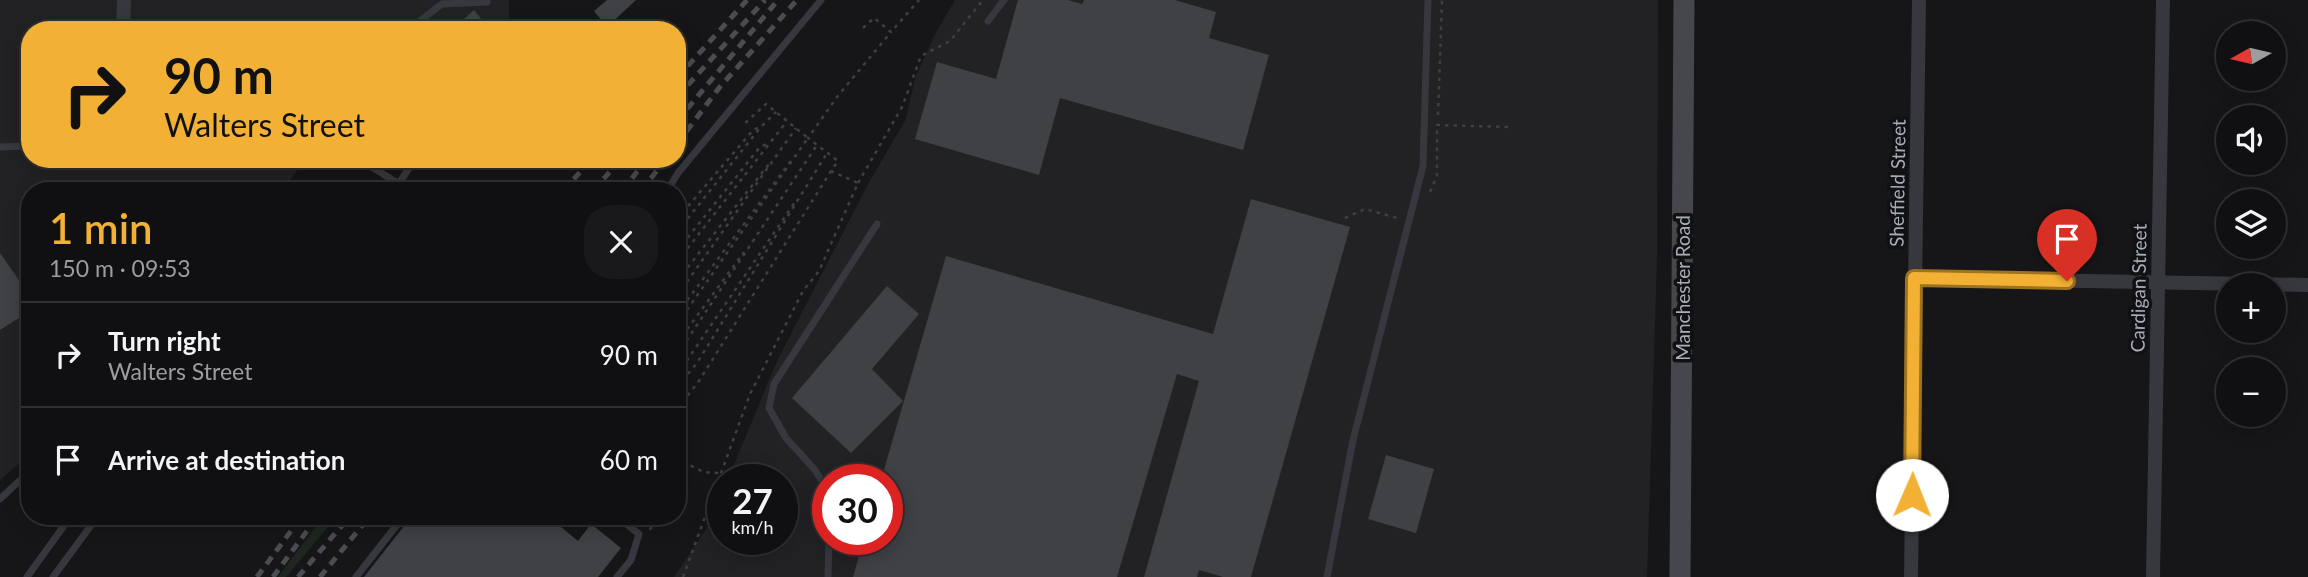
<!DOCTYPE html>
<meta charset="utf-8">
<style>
:root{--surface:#101012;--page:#19191b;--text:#f1f3f6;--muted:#9c9d9f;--line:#303032;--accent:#f2b134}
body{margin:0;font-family:Lato,sans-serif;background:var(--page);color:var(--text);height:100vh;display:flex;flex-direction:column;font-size:26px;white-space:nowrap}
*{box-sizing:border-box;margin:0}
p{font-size:23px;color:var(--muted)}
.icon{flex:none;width:38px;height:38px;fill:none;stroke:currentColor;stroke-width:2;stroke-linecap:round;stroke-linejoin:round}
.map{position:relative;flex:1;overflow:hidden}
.details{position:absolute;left:21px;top:182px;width:665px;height:343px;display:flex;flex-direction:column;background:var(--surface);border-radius:28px;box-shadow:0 4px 18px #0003,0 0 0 2px var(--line)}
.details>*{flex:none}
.banner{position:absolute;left:21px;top:21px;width:665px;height:147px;border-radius:28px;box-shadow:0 4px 18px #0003,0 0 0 2px var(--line);background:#f2b134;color:#111;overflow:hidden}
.needle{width:46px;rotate:262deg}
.controls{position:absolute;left:2216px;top:21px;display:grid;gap:14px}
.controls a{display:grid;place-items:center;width:70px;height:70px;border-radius:50%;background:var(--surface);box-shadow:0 4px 18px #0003,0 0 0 2px var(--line);font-size:35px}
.speed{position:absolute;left:707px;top:464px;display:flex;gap:14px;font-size:35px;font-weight:700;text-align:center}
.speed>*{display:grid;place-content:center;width:91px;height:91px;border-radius:50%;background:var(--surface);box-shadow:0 4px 18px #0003,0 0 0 2px var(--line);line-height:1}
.speed small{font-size:18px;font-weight:400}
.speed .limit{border:10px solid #d22;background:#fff;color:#111}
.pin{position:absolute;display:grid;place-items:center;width:60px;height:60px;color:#fff;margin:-72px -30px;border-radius:50% 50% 50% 0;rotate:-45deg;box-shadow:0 0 7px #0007}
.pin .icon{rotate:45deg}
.me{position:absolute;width:77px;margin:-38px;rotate:1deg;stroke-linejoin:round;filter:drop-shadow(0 0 5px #0008)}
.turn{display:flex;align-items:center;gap:24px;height:147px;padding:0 28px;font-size:32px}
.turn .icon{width:91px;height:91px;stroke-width:2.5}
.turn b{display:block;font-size:49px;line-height:60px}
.round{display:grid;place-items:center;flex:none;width:74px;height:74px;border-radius:28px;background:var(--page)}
.summary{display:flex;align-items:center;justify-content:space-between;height:119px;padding:0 28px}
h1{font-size:42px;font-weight:600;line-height:52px;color:var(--accent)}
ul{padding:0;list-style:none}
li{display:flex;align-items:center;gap:21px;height:105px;padding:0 28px;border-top:2px solid var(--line)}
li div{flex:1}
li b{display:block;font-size:26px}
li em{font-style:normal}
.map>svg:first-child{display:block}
.built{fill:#222225;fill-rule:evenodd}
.green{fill:#1e261f}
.building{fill:#404145}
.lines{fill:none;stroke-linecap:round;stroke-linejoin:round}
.path{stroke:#3d3f44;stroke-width:2.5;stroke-dasharray:3.5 5;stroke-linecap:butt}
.service{stroke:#37383d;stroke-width:7}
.minor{stroke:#37383d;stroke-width:14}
.secondary{stroke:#45474d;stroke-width:21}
.rail{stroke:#4a4c52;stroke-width:5;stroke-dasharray:9 7;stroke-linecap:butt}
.route-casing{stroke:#9d7322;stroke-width:18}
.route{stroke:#f2b134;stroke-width:12}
.labels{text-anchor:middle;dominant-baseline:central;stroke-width:7;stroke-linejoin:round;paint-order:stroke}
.street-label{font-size:19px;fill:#a8adb8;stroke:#111113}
</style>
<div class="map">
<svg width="2308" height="577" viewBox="0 0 2308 577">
<rect width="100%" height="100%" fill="#161618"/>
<g class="built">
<path d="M0 0H509V30H30V159H328L320 171 304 161 282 191H30V454L0 480Z"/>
<path d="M955 0H1658L1657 259 1647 577H674L710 523 723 493V539H782V480L728 479 777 361 867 186 906 119 915 78 935 34ZM828 480H887V539H828Z"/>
</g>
<path class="green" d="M324 516H337L286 577H278Z"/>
<g class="building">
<path d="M607 0H636L607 27 594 11Z"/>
<path d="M1018 0H1068L1082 4 1084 0H1175L1216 12 1209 38 1269 55 1243 150 1060 98 1039 175 915 139 937 62 996 79Z"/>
<path d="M474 10 490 30H452Z"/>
<path d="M1251 199 1350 227 1251 577H1223L1199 570 1197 577H1144L1199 381 1177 374 1117 577H853L864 539H887V480H881L946 256 1213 334Z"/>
<path d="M0 253 30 296V311L0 330Z"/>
<path d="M887 286 919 314 872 369 903 401 851 453 792 398Z"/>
<path d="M1386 455 1434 469 1416 533 1368 519Z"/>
<path d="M412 516H548L578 541 591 524 621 548 598 577H364Z"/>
</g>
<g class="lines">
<g class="path">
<path d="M863 28 874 18 891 32 919 0"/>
<path d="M1438 115 1442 0"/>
<path d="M858 183 902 107 921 56 950 41 983 0"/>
<path d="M1430 192 1437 176V125L1509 127"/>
<path d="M1345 218 1365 209 1397 218"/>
<path d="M677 219 754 129 760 128 776 112"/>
<path d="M677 232 760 128"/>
<path d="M677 251 760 147 767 144"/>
<path d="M677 262 787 121"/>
<path d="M677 281 769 164"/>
<path d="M677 296 796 128"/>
<path d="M677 314 793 158"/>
<path d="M677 324 808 138 766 104 743 125"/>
<path d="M677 343 744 252"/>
<path d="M677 355 817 145"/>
<path d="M677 375 797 199"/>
<path d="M677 387 697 363 827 153"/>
<path d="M677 409 699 381 831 171"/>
<path d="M677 483 687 464 704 472 719 473"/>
<path d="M650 530 657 516"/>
<path d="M683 577 750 394 803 291 819 271 858 183 831 171 838 161 808 138 837 97 891 32"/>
</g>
<g class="service">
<path d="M988 21 1004 0"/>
<path d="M408 30 442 4 487 2"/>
<path d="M0 147 30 146"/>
<path d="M359 159 399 184"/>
<path d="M394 191 415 159"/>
<path d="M667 191 678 173 821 0"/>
<path d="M828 491 815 470 786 438 769 408 774 384 877 224"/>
<path d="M0 499 30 471"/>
<path d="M608 516 624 522 639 534 631 560 617 577"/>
<path d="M27 577 71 516"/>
<path d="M53 577 98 516"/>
<path d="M356 577 404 516"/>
<path d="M828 577 829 539"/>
<path d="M1327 577 1353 440 1423 166 1428 0"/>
</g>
<g class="minor">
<path d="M123 30 124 0"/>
<path d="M1915 278 2308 285"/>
<path d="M1911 577 1919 0"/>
<path d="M2153 577 2163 0"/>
</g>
<path class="secondary" d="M1680 577 1684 0"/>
<g class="rail">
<path d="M677 78 747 0"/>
<path d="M677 97 765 0"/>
<path d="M677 121 778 0"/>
<path d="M677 144 719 88 797 0"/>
<path d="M563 191 592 159"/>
<path d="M593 191 621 159"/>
<path d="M622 191 647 159"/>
<path d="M641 191 666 159"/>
<path d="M257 577 302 516"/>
<path d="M273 577 318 516"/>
<path d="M298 577 350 516"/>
<path d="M320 577 370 516"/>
</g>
</g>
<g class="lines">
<defs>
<path id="route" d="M1912 495 1914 278 2067 281"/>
</defs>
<use href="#route" class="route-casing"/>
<use href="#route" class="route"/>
</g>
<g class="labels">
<g class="street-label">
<text transform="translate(1897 183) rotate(-89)">Sheffield Street</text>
<text transform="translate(1682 288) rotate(-90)">Manchester Road</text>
<text transform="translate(2138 288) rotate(-89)">Cardigan Street</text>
</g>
</g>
</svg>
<div class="controls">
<a><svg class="needle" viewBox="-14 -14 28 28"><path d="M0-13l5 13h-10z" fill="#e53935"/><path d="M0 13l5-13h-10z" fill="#9c9d9f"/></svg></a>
<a><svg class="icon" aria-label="sound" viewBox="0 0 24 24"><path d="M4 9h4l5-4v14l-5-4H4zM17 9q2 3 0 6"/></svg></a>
<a><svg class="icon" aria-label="layers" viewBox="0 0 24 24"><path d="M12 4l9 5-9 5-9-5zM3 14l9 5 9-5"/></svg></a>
<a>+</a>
<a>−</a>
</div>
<div class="speed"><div>27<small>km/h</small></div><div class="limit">30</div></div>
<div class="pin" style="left:2067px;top:281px;background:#d93025"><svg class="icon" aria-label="arrive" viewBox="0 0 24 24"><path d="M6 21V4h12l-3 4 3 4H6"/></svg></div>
<svg class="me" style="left:1912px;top:495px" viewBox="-20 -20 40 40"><circle r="19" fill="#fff"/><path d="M0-13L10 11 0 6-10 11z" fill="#f2b134"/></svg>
<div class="banner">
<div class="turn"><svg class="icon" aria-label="right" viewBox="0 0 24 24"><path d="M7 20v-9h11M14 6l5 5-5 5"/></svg><div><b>90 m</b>Walters Street</div></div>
</div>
<section class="details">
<div class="summary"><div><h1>1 min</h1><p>150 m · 09:53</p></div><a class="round"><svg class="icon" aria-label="close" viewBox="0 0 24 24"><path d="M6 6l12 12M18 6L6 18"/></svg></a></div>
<ul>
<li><svg class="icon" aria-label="right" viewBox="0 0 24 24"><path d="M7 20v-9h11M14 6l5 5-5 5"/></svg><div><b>Turn right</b><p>Walters Street</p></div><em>90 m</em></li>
<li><svg class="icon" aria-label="arrive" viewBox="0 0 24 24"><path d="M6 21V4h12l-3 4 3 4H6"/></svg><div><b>Arrive at destination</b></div><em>60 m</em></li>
</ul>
</section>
</div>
